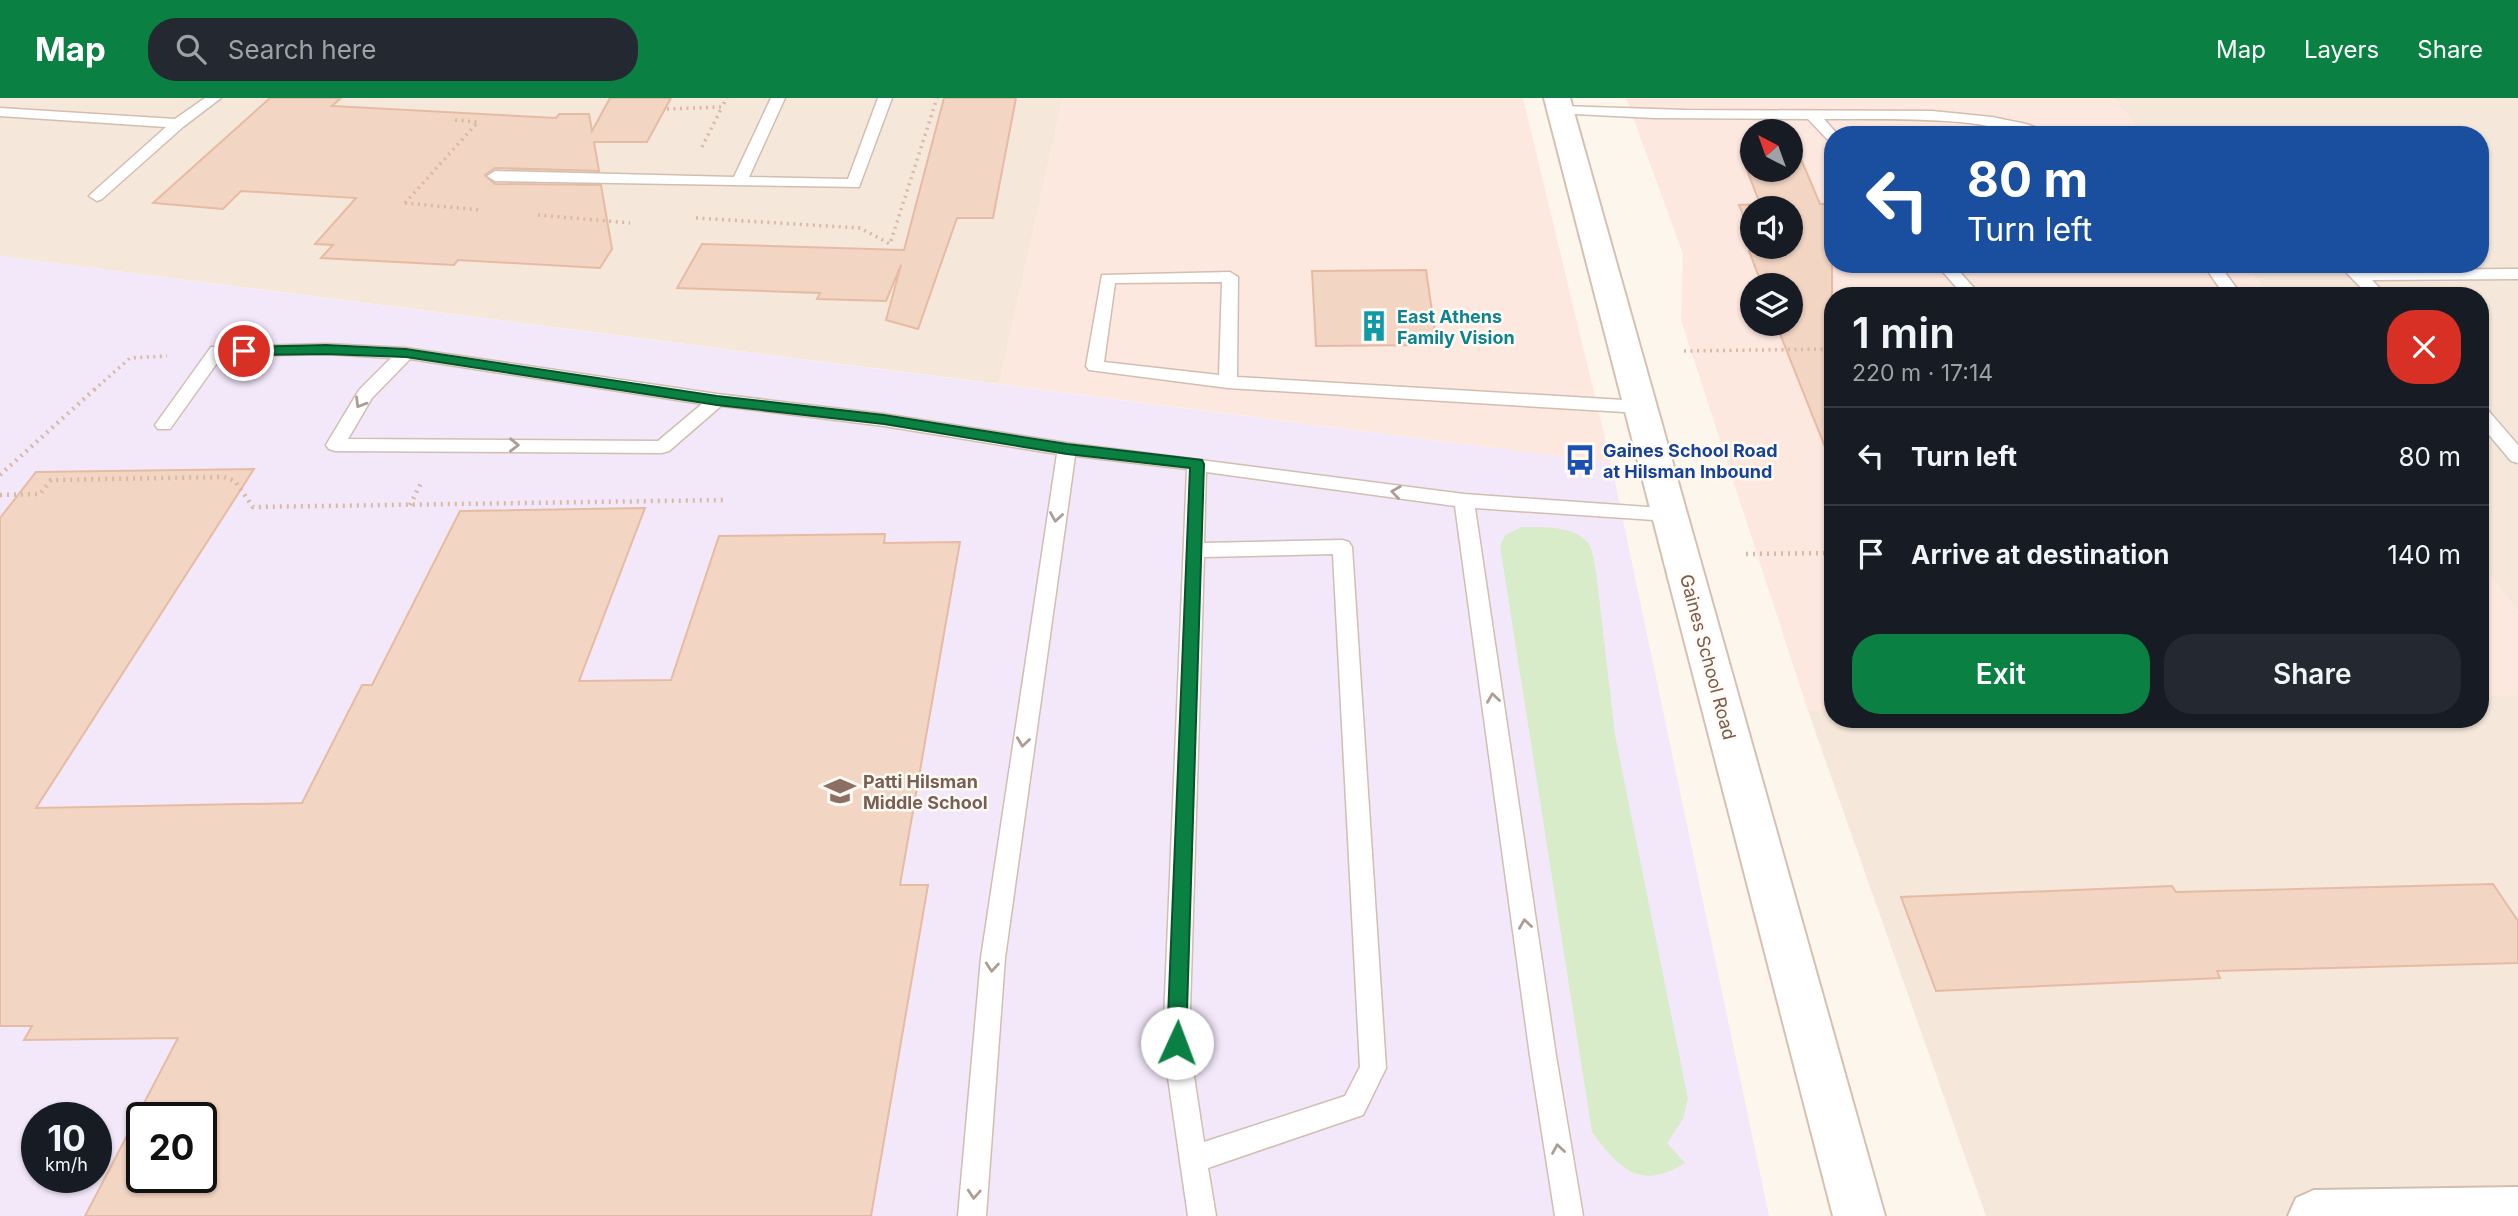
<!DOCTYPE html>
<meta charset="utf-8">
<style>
:root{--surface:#171b24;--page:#242831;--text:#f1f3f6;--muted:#9ea1a6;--line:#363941;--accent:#0b8043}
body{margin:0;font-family:Inter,sans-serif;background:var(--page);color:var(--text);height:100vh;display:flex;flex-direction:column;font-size:26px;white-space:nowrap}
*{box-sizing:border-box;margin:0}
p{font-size:23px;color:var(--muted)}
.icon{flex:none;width:38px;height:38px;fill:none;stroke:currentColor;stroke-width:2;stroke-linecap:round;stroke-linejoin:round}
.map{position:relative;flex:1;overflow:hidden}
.panel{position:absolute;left:1824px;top:189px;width:665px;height:441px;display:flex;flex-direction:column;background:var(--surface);border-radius:28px;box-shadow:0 2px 5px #0004}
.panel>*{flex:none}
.top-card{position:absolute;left:1824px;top:28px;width:665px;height:147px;border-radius:28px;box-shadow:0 2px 5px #0004;background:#1a4fa0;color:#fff;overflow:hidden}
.needle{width:46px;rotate:319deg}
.tools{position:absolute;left:1740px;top:21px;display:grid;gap:14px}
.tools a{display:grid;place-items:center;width:63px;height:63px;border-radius:50%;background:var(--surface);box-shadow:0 2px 5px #0004;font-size:35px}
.speed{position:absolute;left:21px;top:1004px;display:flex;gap:14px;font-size:35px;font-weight:700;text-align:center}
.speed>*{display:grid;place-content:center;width:91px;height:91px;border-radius:50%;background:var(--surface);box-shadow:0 2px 5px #0004;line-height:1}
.speed small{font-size:18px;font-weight:400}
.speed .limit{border:4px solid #111;border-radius:10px;background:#fff;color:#111}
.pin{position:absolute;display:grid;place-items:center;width:60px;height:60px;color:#fff;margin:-30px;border:4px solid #fff;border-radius:50%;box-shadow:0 2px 7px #0007}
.me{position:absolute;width:77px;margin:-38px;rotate:2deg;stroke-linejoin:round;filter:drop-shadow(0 0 5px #0008)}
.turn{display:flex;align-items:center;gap:24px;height:147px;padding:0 28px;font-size:32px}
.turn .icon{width:91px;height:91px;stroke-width:2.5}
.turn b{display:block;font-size:49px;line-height:60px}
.round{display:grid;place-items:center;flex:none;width:74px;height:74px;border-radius:28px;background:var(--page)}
.summary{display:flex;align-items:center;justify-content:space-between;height:119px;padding:0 28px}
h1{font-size:42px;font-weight:600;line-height:52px}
.action{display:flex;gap:14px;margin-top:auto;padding:14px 28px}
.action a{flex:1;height:80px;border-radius:28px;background:var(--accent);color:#fff;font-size:28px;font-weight:600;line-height:80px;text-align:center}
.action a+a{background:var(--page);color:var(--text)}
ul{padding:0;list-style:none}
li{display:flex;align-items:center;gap:21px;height:98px;padding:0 28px;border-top:2px solid var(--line)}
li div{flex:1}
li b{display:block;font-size:26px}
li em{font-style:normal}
header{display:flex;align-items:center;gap:42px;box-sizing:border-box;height:98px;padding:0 35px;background:var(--accent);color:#fff}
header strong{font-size:33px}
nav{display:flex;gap:38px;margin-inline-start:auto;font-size:24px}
.search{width:490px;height:63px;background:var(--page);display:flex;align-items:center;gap:18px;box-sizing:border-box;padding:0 24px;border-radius:28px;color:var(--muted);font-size:26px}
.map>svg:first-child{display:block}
.residential{fill:#f5e8da}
.commercial{fill:#fde8e0;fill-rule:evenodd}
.education{fill:#f3e8fa;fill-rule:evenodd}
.green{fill:#d8ecc9}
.building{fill:#f3d5c3;stroke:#e6bba3;stroke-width:2;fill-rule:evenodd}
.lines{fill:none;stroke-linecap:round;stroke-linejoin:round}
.lane-casing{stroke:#d1beb0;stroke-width:3}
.street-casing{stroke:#d1beb0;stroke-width:4}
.secondary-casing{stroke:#d6c0b0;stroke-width:4}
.path-far1{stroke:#d9b8a5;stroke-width:3.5;stroke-dasharray:2 4.5;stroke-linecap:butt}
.path{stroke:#d9b8a5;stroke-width:4.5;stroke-dasharray:2 5;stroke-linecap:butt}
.lane{fill:#fff;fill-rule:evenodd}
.street{fill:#fff;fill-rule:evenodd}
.secondary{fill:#fff;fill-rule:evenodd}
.oneway{stroke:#af9d94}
.route{fill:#0b8043;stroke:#07532c;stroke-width:2}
.labels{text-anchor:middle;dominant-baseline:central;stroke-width:5;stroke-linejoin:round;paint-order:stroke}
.culture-label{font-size:18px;font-weight:bold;fill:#0d838f;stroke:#fffaf3;text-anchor:start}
.transit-label{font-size:18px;font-weight:bold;fill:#164399;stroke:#fffaf3;text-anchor:start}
.street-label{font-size:18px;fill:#7a5c4d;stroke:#fffaf3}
.education-label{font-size:18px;font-weight:bold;fill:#785e54;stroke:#fffaf3;text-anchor:start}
</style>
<header>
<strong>Map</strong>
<div class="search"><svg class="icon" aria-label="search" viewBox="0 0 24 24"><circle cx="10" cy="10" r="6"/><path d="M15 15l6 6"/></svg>Search here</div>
<nav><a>Map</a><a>Layers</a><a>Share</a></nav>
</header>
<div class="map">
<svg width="2518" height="1118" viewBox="0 0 2518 1118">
<rect width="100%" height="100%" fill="#fdf6ec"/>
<g class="residential">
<path d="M0 0H1063L999 286 0 158Z"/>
<path d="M2114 0H2518V513L2480 464V198H2270L2245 166H2480V37H2143Z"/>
<path d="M2518 597V1118H1986L1808 613H1832V621H2480V598Z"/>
</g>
<g class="commercial">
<path d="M1063 0H1523L1611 365 999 286Z"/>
<path d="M1626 0H2114L2143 37H1832V166H2245L2270 198H1832V613H1808L1681 222 1683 156ZM1752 33H1790V72H1752ZM1752 110H1790V149H1752ZM1752 187H1790V226H1752Z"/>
<path d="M2480 464 2518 513V597L2480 598Z"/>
</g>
<path class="education" d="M0 158 1611 365 1769 1118H0ZM37 1020H96V1080H37ZM142 1020H201V1080H142Z"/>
<path class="green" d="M1522 429C1542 429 1574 427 1588 445 1593 452 1594 465 1596 473L1615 637 1688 1001 1683 1021 1667 1045 1685 1065C1640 1093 1619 1071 1592 1034L1500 448 1505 437Z"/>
<g class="building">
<path d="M270 0H341L332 8 556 20 559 16H589L592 33 610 0H671L647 44H594L599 73 495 70 485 77 495 86 601 87 612 151 600 170 458 162 454 167 321 160 333 147 315 146 356 100 241 93 223 111 153 105Z"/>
<path d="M944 0H1016L993 120H957L918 231 886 222 901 167 886 203 817 201 820 195 677 190 702 146 904 152Z"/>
<path d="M1740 54H1752V72H1790V54H1798L1820 106H1832V358L1829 359 1776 226H1790V187H1762L1749 153H1757L1755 149H1790V110H1752V140L1739 107 1760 106Z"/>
<path d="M1426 172 1437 247 1316 248 1312 173Z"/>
<path d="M254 371 36 710 302 705 362 587H372L460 413 645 410 579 583 671 582 719 438 885 436 884 445 960 444 900 787H928L871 1118H85L178 940 24 942 32 928H0V420L36 374ZM142 1020H201V1080H142Z"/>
<path d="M2493 786 2518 823V865L2217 873 2220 880 1936 893 1901 799 2172 788 2176 794Z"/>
</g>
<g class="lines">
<defs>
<g id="lane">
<path d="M205 0H221L183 29 102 101 97 103 89 98 92 95 166 29 0 18V10L175 21Z"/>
<path d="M771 0H785L749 79 848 81 878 0H892L859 89 495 83 487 78 495 73 734 79Z"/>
<path d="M1560 8 1686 12 1932 13 1992 19 2026 26 2057 37C2024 37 1993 27 1960 24 1915 20 1869 21 1824 21L1838 37H1832V42L1827 41 1808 21 1654 20 1555 15 1553 12Z"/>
<path d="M1936 166H1953L1981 198H1964Z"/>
<path d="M2203 166H2219L2242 198H2225Z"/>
<path d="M2338 166H2356L2362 172 2518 171V181L2372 182 2387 198H2369Z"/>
<path d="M1230 174 1238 179 1237 279 1640 303 1649 309 1640 315 1228 290 1089 272 1086 268 1102 177ZM1222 184 1219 277 1104 264 1115 185Z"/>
<path d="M326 246 406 250 717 296 884 316 1067 345 1464 396 1676 411 1679 416 1676 421 1669 423 1475 410 1556 958 1583 1118H1555L1530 958 1455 408 1206 374 1204 445 1342 442 1349 444 1352 449 1386 970 1363 1017 1208 1070 1216 1118H1188L1163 945 1187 371 1075 358 1005 860 986 1118H958L981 860 1057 356 884 328 721 308 669 353 662 355 335 353 329 351 326 347 359 292 391 260 326 256 222 258 170 331H158L155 327 211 249ZM410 261 702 306 658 343 348 341 372 300ZM1333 456 1360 969 1345 998 1204 1044 1189 945 1204 459Z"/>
<path d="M2480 308 2486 310 2518 347V365L2511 363 2480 326Z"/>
</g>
<path id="street" d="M2518 1089V1118H2288L2296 1100 2314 1092Z"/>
<path id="secondary" d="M1544 0H1570L1885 1118H1833Z"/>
</defs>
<use href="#lane" class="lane-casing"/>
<use href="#street" class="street-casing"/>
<use href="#secondary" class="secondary-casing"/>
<g class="path-far1">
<path d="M667 11 722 9 727 0"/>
<path d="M702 49 722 9"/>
<path d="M405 105 481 112"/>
<path d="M405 105 478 24 455 22"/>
<path d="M538 117 630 125"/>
<path d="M696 120 860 130 890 146 937 0"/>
<path d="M1684 253 1832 251"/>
<path d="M94 292 130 260 167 258"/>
</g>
<g class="path">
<path d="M0 377 96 290"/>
<path d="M0 397 40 396 51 382 224 379 235 383 253 409 725 402"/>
<path d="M410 407 422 383"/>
<path d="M1746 456 1832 455"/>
</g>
<use href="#lane" class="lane"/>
<use href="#street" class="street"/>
<use href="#secondary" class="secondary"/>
</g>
<defs><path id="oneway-chevron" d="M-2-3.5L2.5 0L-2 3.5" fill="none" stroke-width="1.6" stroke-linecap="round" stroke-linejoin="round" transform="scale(1.75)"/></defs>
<g class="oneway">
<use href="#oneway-chevron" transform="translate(360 305) rotate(121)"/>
<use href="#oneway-chevron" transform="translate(514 347) rotate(1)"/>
<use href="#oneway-chevron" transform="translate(1396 394) rotate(-172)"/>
<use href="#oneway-chevron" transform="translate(1056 419) rotate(99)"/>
<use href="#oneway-chevron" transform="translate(1493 600) rotate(-98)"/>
<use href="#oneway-chevron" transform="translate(1023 644) rotate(98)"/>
<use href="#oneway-chevron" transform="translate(1525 826) rotate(-98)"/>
<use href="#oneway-chevron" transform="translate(992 869) rotate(95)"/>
<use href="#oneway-chevron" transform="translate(1558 1051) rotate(-99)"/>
<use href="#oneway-chevron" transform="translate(974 1096) rotate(94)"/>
</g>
<path class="route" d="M326 247 406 251 717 298 884 317 1067 346 1202 362 1204 366 1186 945 1183 951 1177 954 1170 951 1167 945 1190 370 1067 356 884 326 717 307 406 259 326 256 244 257 237 253 244 249Z"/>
<defs>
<symbol id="building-bare" viewBox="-9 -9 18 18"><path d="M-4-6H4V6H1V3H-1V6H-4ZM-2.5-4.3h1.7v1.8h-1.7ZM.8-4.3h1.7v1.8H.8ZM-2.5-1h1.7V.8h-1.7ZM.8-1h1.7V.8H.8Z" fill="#0f9aa8" stroke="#fffaf3" stroke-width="2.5" paint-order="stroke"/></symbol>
<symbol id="bus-bare" viewBox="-9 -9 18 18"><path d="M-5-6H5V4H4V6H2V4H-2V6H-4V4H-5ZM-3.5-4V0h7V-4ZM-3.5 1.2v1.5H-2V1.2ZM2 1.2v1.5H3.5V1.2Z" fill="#1a4fb4" stroke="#fffaf3" stroke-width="2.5" paint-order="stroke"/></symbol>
<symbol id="school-bare" viewBox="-9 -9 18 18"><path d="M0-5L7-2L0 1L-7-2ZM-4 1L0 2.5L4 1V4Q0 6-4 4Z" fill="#8d6e63" stroke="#fffaf3" stroke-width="2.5" paint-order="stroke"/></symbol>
</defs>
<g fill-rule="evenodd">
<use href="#building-bare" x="1352" y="206" width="44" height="44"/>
<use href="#bus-bare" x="1558" y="340" width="44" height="44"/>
<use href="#school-bare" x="818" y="671" width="44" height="44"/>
</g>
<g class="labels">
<g class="culture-label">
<text x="1397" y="218">East Athens<tspan x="1397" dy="21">Family Vision</tspan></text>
</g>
<g class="transit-label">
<text x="1603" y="352">Gaines School Road<tspan x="1603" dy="21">at Hilsman Inbound</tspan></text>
</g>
<g class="street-label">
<text transform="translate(1708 559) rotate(75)">Gaines School Road</text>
</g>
<g class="education-label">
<text x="863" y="683">Patti Hilsman<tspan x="863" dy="21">Middle School</tspan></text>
</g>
</g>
</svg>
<div class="tools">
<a><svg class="needle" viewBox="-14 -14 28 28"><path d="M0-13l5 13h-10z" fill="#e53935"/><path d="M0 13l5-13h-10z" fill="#9ea1a6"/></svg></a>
<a><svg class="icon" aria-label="sound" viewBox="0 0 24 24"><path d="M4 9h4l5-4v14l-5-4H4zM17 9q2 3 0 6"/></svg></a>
<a><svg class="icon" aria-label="layers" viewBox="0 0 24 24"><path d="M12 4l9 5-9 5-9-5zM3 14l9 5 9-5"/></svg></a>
</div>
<div class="speed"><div>10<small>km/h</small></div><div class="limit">20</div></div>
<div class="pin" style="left:244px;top:253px;background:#d93025"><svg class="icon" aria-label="arrive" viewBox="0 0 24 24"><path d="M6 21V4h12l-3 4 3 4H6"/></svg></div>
<svg class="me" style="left:1177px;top:945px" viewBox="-20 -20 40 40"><circle r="19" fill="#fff"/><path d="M0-13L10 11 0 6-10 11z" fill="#0b8043"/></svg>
<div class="top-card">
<div class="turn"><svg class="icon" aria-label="left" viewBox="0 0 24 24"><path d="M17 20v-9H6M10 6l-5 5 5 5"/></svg><div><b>80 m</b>Turn left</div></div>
</div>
<section class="panel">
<div class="summary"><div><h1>1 min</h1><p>220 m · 17:14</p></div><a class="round" style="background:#d93025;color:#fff"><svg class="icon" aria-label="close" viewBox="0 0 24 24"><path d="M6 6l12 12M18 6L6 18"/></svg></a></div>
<ul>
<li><svg class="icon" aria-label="left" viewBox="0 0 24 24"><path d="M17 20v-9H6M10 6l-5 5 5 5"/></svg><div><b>Turn left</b></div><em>80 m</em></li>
<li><svg class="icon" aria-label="arrive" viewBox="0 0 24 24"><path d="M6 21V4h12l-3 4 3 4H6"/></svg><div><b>Arrive at destination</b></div><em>140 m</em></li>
</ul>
<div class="action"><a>Exit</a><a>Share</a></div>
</section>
</div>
